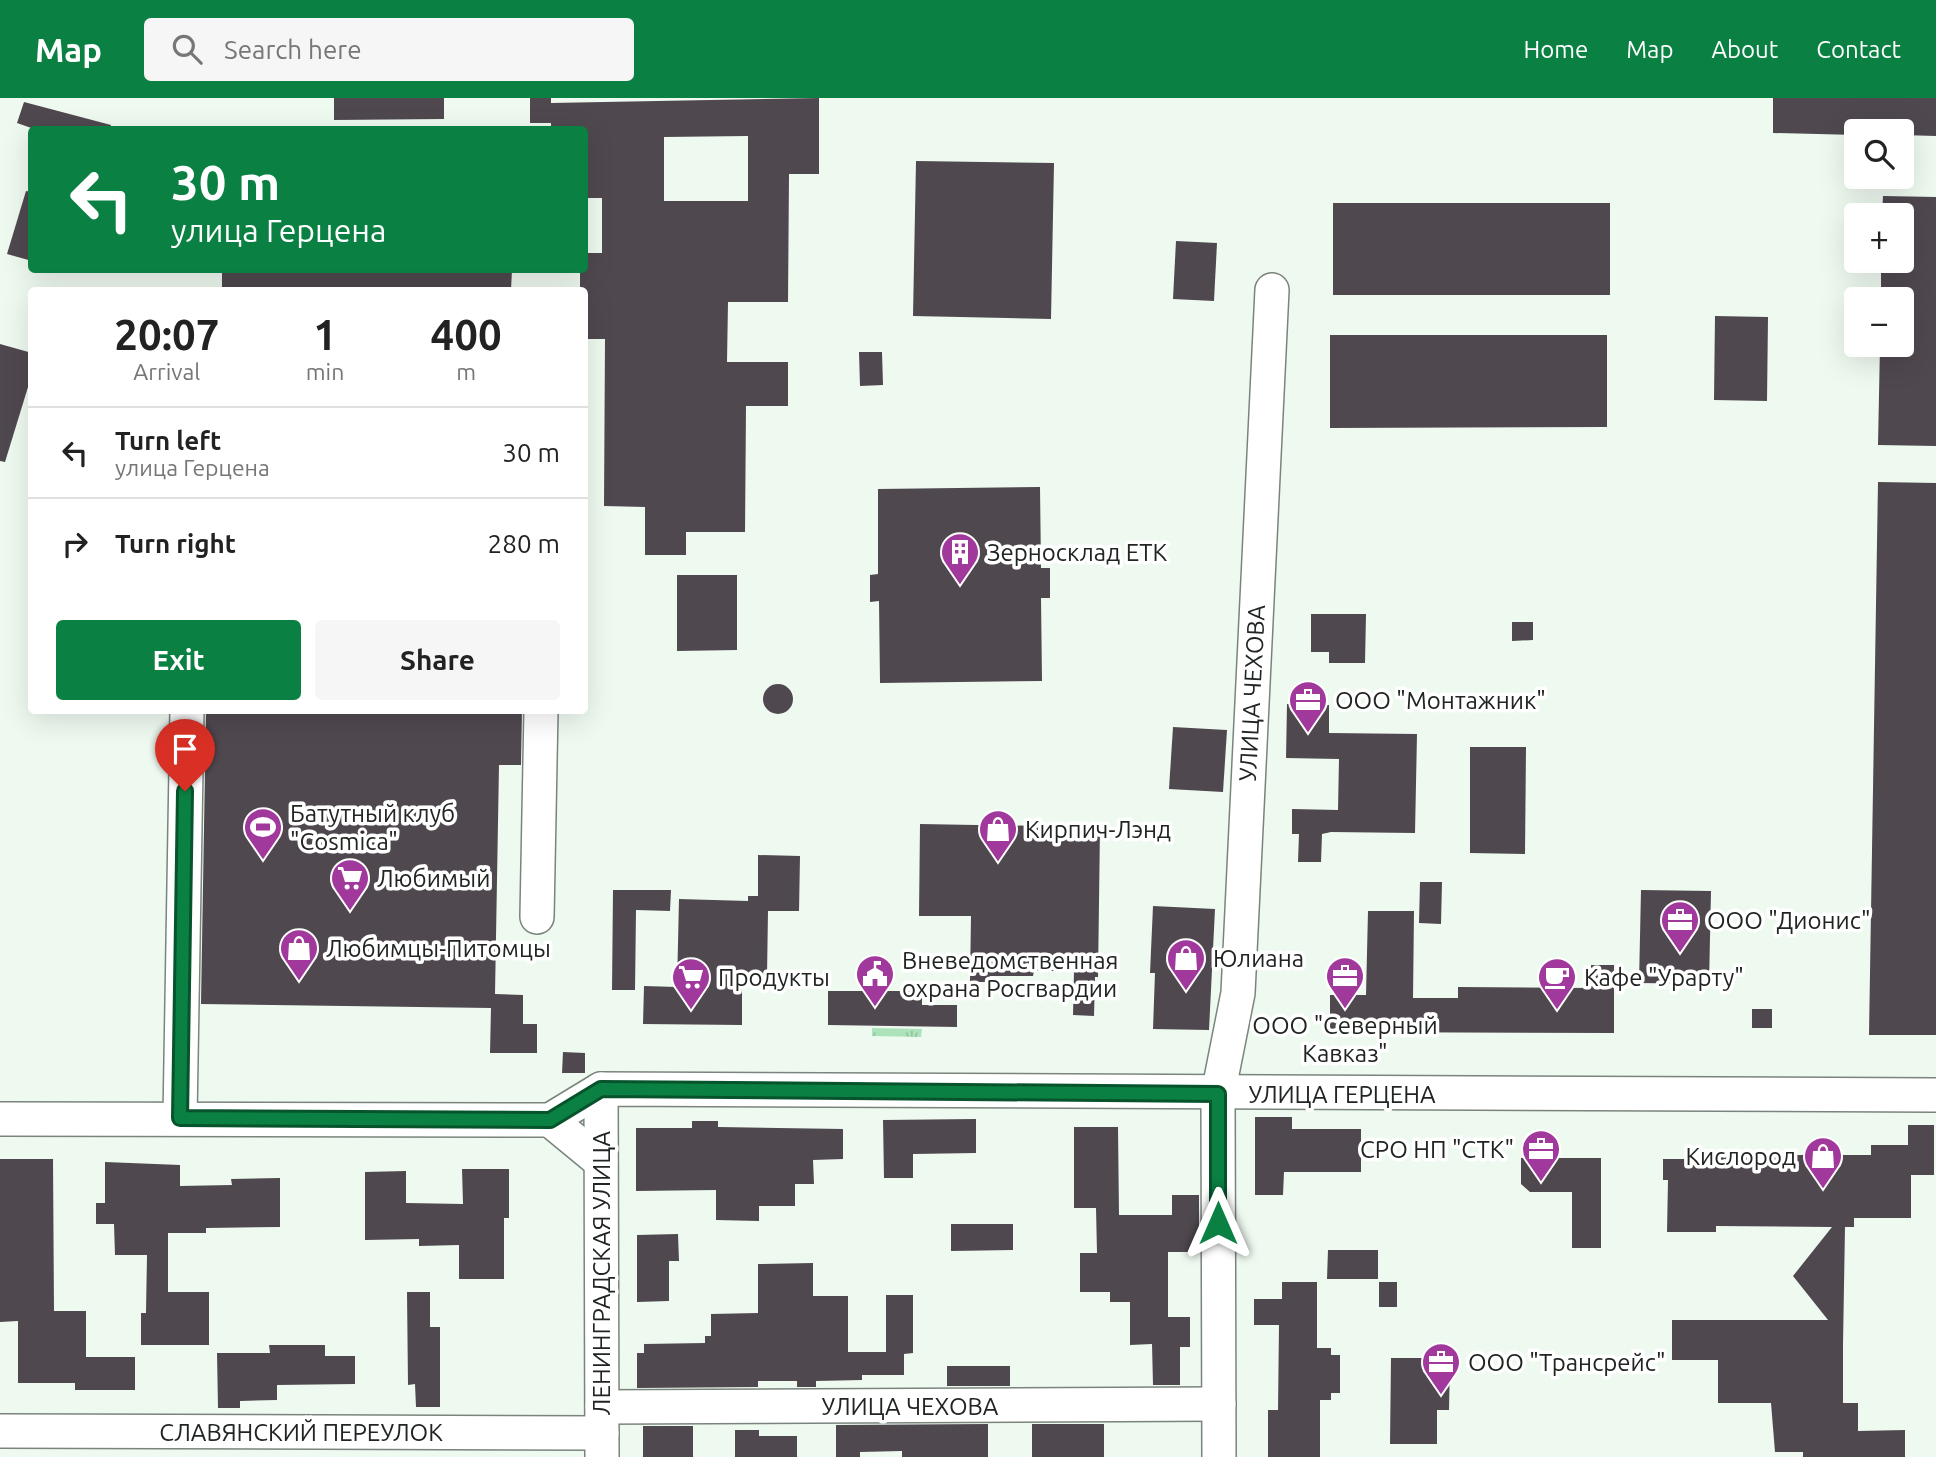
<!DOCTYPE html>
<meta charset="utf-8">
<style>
:root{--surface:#fff;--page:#f6f6f6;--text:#222;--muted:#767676;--line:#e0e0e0;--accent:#0b8043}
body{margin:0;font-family:Ubuntu,sans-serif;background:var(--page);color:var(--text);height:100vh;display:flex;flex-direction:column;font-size:26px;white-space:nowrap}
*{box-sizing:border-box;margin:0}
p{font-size:23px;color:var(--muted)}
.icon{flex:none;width:38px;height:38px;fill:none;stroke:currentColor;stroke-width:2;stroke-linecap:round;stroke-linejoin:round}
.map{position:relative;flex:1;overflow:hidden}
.sheet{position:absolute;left:28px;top:189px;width:560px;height:427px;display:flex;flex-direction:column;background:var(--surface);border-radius:7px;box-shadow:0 7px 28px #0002}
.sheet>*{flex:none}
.hud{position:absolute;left:28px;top:28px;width:560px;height:147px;border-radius:7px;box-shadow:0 7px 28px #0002;background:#0b8043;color:#fff;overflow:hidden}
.tools{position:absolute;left:1844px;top:21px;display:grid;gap:14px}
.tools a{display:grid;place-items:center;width:70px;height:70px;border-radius:7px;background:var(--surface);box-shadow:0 7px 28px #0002;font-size:35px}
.pin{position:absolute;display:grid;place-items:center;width:60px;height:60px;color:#fff;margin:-72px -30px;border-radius:50% 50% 50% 0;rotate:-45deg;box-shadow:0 0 7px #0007}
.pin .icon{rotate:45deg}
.me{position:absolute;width:77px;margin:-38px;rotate:0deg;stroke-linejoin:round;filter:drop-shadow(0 0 5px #0008)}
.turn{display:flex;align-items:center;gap:24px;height:147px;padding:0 28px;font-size:32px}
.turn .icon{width:91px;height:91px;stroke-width:2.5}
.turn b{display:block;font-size:49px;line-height:60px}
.eta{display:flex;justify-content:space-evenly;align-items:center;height:119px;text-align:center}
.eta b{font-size:42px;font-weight:700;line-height:49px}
.button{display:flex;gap:14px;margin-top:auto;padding:14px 28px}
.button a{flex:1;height:80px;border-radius:7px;background:var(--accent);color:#fff;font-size:28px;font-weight:700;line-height:80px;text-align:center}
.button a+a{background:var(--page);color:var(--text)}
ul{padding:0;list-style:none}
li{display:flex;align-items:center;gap:21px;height:91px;padding:0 28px;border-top:2px solid var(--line)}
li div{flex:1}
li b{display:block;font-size:26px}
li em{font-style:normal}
header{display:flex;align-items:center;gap:42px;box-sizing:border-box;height:98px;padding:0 35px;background:var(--accent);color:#fff}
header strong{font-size:33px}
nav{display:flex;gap:38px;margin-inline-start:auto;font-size:24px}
.search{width:490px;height:63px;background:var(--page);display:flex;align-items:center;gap:18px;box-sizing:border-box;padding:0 24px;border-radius:7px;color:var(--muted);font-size:26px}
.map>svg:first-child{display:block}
.grass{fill:url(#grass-tufts)}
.building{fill:#50484f;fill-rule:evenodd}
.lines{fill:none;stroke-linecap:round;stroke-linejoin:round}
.minor-casing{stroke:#7a847c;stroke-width:36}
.minor{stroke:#fff;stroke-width:33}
.route-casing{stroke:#07532c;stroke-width:18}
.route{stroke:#0b8043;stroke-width:12}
.labels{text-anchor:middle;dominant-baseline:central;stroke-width:7;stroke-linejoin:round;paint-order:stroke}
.poi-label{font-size:24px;fill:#212522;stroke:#fff;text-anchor:start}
.street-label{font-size:24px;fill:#212522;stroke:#fff}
</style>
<header>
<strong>Map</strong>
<div class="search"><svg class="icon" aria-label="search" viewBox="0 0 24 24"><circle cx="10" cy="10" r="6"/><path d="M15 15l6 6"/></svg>Search here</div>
<nav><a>Home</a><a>Map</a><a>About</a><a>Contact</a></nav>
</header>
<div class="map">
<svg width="1936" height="1359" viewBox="0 0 1936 1359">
<defs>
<pattern id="grass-tufts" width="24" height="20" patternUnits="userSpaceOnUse" patternTransform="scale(1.75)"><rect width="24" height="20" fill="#ade3ba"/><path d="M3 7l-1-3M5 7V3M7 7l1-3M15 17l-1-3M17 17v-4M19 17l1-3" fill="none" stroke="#95c3a0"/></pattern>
</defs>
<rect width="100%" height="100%" fill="#eef9f0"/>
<path class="grass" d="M872 930 922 931 921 939 872 938Z"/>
<g class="building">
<path d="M334 0H444V21L334 22Z"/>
<path d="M530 0H551V5L819 0V76H789L788 204H728L727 264H788V308H746L745 434H686V457H645V409L604 408 605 241H584V192H580V172H584V155H602V100H584V32H551V25H530ZM748 38V103H664V39Z"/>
<path d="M1773 0H1936V38L1902 37V33H1857V37L1773 35Z"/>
<path d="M24 4 111 27 110 32H37L17 25Z"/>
<path d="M916 63 1054 65 1051 221 913 218Z"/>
<path d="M26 93 32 94V163L7 156Z"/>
<path d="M1883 98 1936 99V348L1878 347 1880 247H1902V201H1881V163H1902V117H1882Z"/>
<rect x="1333" y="105" width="277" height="92"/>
<path d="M1176 143 1217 145 1214 203 1173 201Z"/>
<path d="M222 172H512L511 192H222Z"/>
<path d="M1715 218 1768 219 1767 303 1714 302Z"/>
<path d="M1330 237H1607V329L1330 330Z"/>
<path d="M0 246 32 255V276L5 364 0 363Z"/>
<path d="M859 254H882L883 287 860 288Z"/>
<path d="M1878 384 1936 385V937H1869Z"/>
<path d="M1040 389 1041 470H1050V500H1041L1042 583 880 585 879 503 870 504V477L878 476V391Z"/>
<path d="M677 477H737V552L677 553Z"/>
<path d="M1311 516H1366L1365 565H1329V554H1311Z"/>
<path d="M1512 524H1533V542L1512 543Z"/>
<circle cx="778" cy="601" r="15"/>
<path d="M1287 606 1329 607V635L1417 636 1415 735 1331 734 1322 736 1321 764H1298L1299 736H1292V711L1338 712 1339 661 1286 660Z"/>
<path d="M206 612H522L521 667H499L495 896 523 897V926H537V955H490L491 910 201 906Z"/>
<path d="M1173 629 1227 632 1223 694 1169 691Z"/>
<path d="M1470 649H1526L1525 756 1470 755Z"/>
<path d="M920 726 1100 729 1098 879H1095L1094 918 1073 917 1074 873H1034L1033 878H990V884H970L971 818H919Z"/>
<path d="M758 757 800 758 799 813H768L767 878 742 877V927L643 926 644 888 677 889 679 801 748 803V798H758Z"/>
<path d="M1420 784H1442L1441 826 1419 825Z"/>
<path d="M613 792H671L670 813 636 812 635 892H612Z"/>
<path d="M1641 792 1711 793 1709 886 1639 885Z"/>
<path d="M1153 808 1215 811 1209 932 1153 931 1155 875H1150Z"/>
<path d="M1368 813H1414L1413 900H1458V889L1591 890V867H1614V935L1330 934V897H1366Z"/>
<path d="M828 893H922V907H957V929L828 927Z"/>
<rect x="1752" y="911" width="20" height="19"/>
<path d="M563 954 585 955V975H562Z"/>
<path d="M1255 1019H1292V1031H1361V1074H1284L1283 1097H1255Z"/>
<path d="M976 1021V1055L913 1056V1080H884L883 1022Z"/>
<path d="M692 1023H718V1029L843 1031V1061L813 1062 814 1086H795V1108H759V1123L716 1122V1092L636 1093V1030H692Z"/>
<path d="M1908 1027H1934V1077H1911V1120H1854V1129H1845L1843 1247V1305H1858V1333L1905 1332V1359H1803V1354H1775L1771 1305H1718V1262H1672V1222H1828L1793 1178 1832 1129 1716 1128V1134H1667L1668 1082H1663V1061H1717V1057H1871V1047H1908Z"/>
<path d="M1074 1029H1118L1119 1117H1172V1097H1199V1154H1168V1219H1190V1249H1180V1287H1153L1152 1246 1130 1247V1204H1110V1194H1080V1155H1097L1096 1110H1074Z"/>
<path d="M1521 1060H1601V1150H1572V1094H1530L1521 1086Z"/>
<path d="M0 1061H53L54 1213H86V1259H135V1292H75V1285H18V1223L0 1224Z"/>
<path d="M105 1064 180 1067V1088L232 1087 231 1081 280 1080V1129L206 1130V1135H168V1194H209V1247H141V1215H146L147 1157H115L114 1126H96V1105H105Z"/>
<path d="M462 1071H509V1120H504V1181H459V1147L419 1148V1141L365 1142V1074L406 1073V1105L463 1106Z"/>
<path d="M951 1126H1013V1152L951 1153Z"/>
<path d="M678 1136 679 1163H669V1203L637 1204V1137Z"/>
<path d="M1328 1152H1378V1181H1327Z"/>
<path d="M813 1165V1198H848V1254H886V1197H913V1255L904 1256V1277H862V1282L816 1283V1289H797V1283H758V1289L637 1290V1255H644V1246L705 1245V1238H711V1216L758 1215V1166Z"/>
<path d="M1282 1184H1317V1250H1331V1257H1340V1295H1331V1302H1320V1359H1268V1312H1278L1279 1227H1254V1201H1282Z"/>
<rect x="1379" y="1184" width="18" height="25"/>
<path d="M407 1194H430V1229H440V1309H416L415 1286 408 1287Z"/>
<path d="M269 1247H325V1258H355V1286L277 1287V1302L240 1303V1310H218L217 1255H270Z"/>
<path d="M1391 1260H1450L1449 1312H1437V1346H1390Z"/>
<rect x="947" y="1268" width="63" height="20"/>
<path d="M988 1326V1359H902V1353L860 1354V1359H836V1327Z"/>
<rect x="1032" y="1326" width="72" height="33"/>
<rect x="643" y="1328" width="50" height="31"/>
<path d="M735 1332H759V1338H797V1359H735Z"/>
</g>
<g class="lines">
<defs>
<g id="minor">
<path d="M537 819 541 612"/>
<path d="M601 991 602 1359"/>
<path d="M180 1020 187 612"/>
<path d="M0 1021 550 1022 601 991 1936 997"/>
<path d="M550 1022 601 1064"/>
<path d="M602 1309 1219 1306"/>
<path d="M0 1333 602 1335"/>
<path d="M1219 1359 1218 996 1238 895 1272 192"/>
</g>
</defs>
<use href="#minor" class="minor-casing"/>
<use href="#minor" class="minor"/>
</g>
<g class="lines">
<defs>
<path id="route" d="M185 693 180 1020 550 1022 601 991 1218 996V1125"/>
</defs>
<use href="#route" class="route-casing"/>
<use href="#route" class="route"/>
</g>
<defs>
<symbol id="building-pin" viewBox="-11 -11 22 30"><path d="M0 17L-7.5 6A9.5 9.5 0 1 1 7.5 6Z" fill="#a1389b" stroke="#fff"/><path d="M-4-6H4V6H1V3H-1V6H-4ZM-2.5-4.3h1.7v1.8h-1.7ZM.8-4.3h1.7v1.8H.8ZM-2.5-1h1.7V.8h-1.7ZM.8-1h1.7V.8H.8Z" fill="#fff"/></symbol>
<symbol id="office-pin" viewBox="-11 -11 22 30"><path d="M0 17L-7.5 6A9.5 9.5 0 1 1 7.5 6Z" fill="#a1389b" stroke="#fff"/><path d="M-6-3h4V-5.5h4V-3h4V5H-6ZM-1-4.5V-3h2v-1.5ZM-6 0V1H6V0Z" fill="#fff"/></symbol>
<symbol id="stadium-pin" viewBox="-11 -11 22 30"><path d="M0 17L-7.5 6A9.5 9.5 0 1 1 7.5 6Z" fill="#a1389b" stroke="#fff"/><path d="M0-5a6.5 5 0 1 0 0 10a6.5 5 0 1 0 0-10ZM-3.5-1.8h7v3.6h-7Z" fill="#fff"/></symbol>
<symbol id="shop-pin" viewBox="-11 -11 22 30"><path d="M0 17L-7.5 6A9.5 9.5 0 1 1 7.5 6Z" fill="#a1389b" stroke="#fff"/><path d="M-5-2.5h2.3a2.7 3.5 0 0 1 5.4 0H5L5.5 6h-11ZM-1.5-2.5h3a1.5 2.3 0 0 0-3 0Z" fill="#fff"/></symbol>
<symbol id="supermarket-pin" viewBox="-11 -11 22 30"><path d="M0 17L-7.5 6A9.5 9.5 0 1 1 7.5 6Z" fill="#a1389b" stroke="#fff"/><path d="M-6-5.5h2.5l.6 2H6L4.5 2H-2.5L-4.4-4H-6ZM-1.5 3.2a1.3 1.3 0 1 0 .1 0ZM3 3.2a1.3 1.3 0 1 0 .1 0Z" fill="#fff"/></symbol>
<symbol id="civic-pin" viewBox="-11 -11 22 30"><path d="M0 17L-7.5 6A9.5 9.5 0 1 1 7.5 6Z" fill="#a1389b" stroke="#fff"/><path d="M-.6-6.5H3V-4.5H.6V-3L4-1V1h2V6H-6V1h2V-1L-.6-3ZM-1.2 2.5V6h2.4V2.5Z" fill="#fff"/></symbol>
<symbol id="cafe-pin" viewBox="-11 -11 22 30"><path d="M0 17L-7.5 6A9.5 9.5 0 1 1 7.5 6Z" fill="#a1389b" stroke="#fff"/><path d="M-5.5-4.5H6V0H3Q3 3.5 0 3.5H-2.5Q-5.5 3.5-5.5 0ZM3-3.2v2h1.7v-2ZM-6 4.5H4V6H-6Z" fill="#fff"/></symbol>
</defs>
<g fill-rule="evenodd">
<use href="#building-pin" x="938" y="432" width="44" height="60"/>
<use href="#office-pin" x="1286" y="580" width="44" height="60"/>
<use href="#stadium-pin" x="241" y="707" width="44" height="60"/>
<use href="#shop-pin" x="976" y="709" width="44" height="60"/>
<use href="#supermarket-pin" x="328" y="758" width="44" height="60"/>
<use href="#office-pin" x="1658" y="800" width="44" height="60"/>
<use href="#shop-pin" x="277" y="828" width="44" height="60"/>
<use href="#shop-pin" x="1164" y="838" width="44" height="60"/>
<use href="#civic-pin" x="853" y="854" width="44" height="60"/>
<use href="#office-pin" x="1323" y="856" width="44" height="60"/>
<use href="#supermarket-pin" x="669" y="857" width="44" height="60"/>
<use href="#cafe-pin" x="1535" y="857" width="44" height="60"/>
<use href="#office-pin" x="1519" y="1029" width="44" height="60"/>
<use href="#shop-pin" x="1801" y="1036" width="44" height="60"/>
<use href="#office-pin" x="1419" y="1242" width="44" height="60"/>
</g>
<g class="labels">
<g class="poi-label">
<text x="987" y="454">Зерносклад ЕТК</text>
<text x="1335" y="602">ООО "Монтажник"</text>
<text x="290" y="715">Батутный клуб<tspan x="290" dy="28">"Cosmica"</tspan></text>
<text x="1025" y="731">Кирпич-Лэнд</text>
<text x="377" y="780">Любимый</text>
<text x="1707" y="822">ООО "Дионис"</text>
<text x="326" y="850">Любимцы-Питомцы</text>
<text x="1213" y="860">Юлиана</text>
<text x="902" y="862">Вневедомственная<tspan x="902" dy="28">охрана Росгвардии</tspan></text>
<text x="718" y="879">Продукты</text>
<text x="1584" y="879">Кафе "Урарту"</text>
<text x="1345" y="927" text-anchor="middle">ООО "Северный<tspan x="1345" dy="28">Кавказ"</tspan></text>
<text x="1514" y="1051" text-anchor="end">СРО НП "СТК"</text>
<text x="1796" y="1058" text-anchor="end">Кислород</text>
<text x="1468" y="1264">ООО "Трансрейс"</text>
</g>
<g class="street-label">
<text transform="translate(1252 595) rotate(-87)">УЛИЦА ЧЕХОВА</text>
<text x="1342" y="996">УЛИЦА ГЕРЦЕНА</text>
<text transform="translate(601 1175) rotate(-90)">ЛЕНИНГРАДСКАЯ УЛИЦА</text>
<text x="910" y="1308">УЛИЦА ЧЕХОВА</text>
<text x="301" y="1334">СЛАВЯНСКИЙ ПЕРЕУЛОК</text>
</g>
</g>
</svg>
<div class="tools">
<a><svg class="icon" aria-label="search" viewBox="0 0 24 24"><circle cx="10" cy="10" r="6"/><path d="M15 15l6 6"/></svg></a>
<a>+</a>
<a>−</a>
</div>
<div class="pin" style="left:185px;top:693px;background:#d93025"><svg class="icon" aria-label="arrive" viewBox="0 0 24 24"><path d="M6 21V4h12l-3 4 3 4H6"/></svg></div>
<svg class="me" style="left:1218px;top:1125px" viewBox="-20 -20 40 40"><path d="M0-17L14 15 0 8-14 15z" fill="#0b8043" stroke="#fff" stroke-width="4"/></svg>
<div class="hud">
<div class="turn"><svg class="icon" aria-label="left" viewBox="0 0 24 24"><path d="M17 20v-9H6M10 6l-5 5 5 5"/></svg><div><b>30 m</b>улица Герцена</div></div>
</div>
<section class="sheet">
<div class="eta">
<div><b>20:07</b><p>Arrival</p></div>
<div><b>1</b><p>min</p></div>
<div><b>400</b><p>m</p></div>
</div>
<ul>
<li><svg class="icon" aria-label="left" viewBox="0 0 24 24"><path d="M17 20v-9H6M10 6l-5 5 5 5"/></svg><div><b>Turn left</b><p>улица Герцена</p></div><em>30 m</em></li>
<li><svg class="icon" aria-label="right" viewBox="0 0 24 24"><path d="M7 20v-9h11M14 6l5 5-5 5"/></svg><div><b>Turn right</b></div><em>280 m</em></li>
</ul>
<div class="button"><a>Exit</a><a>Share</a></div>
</section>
</div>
